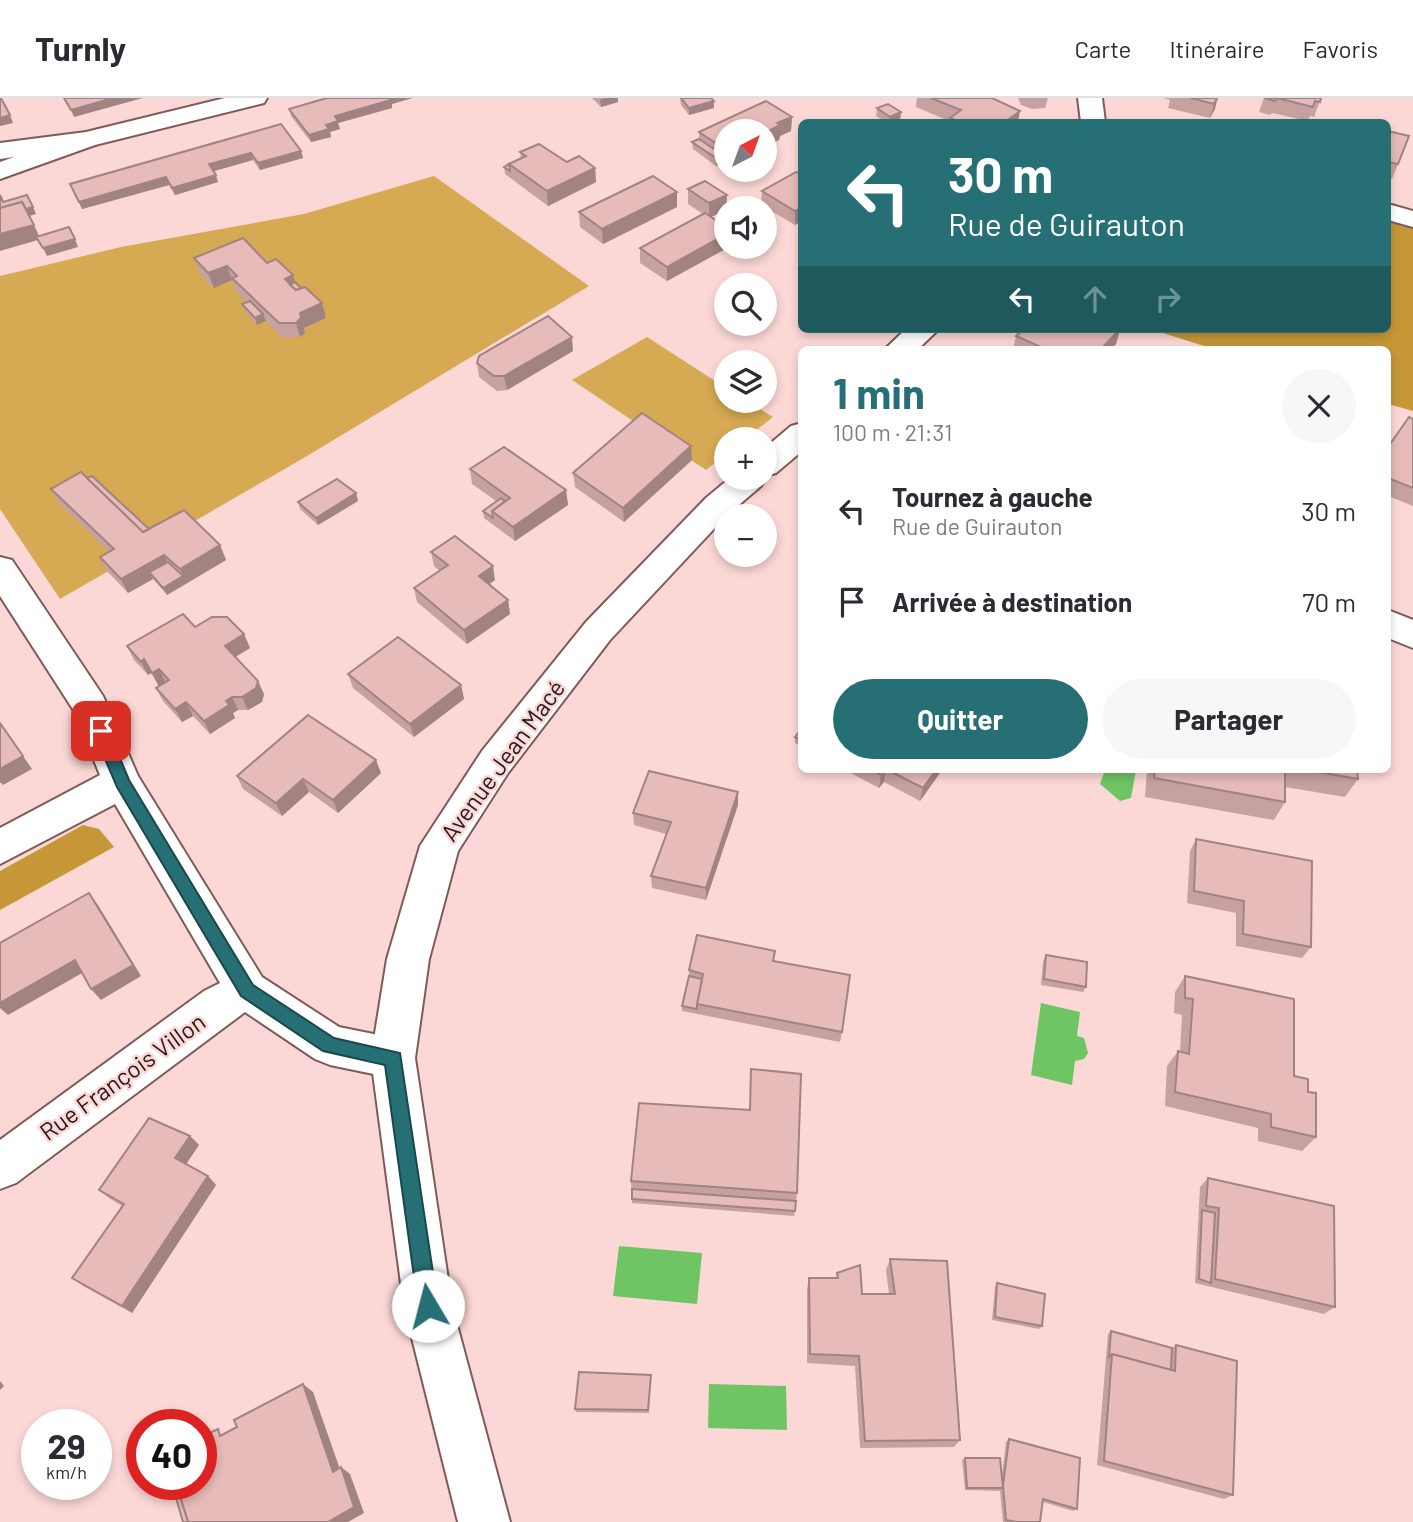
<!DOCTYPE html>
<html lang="fr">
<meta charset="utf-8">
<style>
:root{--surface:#fff;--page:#f7f7f7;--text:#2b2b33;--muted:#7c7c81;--line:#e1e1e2;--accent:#267075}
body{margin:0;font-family:Barlow,sans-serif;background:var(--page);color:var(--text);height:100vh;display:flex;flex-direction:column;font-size:26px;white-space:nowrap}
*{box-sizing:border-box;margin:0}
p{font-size:23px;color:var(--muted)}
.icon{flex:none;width:38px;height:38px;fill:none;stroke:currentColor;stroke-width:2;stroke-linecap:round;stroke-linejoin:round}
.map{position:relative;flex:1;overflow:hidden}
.details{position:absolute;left:798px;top:248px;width:593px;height:427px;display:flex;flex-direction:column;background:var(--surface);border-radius:10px;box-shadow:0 4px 10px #0003}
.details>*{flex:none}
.top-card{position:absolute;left:798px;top:21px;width:593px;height:214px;border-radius:10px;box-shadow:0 4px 10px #0003;background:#267075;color:#fff;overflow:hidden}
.needle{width:46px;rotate:41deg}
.fabs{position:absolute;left:714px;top:21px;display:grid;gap:14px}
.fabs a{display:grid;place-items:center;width:63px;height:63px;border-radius:50%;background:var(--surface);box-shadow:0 4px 10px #0003;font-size:35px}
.speed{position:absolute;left:21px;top:1311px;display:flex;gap:14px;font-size:35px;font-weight:700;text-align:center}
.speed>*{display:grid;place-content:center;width:91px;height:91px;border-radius:50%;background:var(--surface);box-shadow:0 4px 10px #0003;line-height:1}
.speed small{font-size:18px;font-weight:400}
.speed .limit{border:10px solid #d22;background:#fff;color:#111}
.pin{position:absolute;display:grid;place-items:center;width:60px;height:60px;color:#fff;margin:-30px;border-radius:14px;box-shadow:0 4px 10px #0006}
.me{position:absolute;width:77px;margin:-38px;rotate:352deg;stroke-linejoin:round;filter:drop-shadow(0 0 5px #0008)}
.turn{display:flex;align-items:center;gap:24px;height:147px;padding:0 35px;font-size:32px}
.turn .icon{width:91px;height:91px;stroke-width:2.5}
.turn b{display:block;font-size:49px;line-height:60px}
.lanes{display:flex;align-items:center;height:66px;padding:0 35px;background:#0003;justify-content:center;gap:35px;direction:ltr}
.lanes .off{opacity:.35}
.round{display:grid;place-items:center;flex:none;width:74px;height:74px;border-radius:37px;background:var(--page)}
.overview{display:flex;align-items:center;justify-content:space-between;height:119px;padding:0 35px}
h1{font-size:42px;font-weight:700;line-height:52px;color:var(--accent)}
.primary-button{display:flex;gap:14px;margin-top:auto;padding:14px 35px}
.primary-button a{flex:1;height:80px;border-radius:42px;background:var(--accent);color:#fff;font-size:28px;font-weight:700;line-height:80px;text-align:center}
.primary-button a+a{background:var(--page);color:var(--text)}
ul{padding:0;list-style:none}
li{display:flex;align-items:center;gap:21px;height:91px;padding:0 35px}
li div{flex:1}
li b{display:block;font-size:26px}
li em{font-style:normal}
header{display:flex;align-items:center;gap:42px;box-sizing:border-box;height:98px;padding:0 35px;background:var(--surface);border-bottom:2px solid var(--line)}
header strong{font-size:33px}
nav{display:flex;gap:38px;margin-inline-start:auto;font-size:24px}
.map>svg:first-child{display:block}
.green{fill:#d6a953}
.forest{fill:#c69737}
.water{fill:#6fc464}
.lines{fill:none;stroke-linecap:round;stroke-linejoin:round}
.minor-casing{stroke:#7f5a58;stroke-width:4}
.tertiary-casing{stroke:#7f5a58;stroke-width:4}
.minor{fill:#fff;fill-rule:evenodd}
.tertiary{fill:#fff;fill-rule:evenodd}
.wall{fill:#c6a19f}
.shaded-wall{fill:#a18382}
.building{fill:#e6bbb9;stroke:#a18382;stroke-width:2}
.route{fill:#267075;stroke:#19494c;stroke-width:2}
.labels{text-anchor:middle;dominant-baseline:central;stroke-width:5;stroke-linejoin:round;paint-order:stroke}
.street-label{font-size:24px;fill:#281918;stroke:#fbd8d6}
</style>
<header>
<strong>Turnly</strong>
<nav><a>Carte</a><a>Itinéraire</a><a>Favoris</a></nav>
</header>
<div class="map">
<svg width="1413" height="1424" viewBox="0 0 1413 1424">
<rect width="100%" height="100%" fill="#fbd8d6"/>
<g class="green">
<path d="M434 78 589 188 302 361 60 501 0 411V178L121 149 304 116Z"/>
<path d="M647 239 726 290V303H747L773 319 745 341H726V356L706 372 572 282Z"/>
</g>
<g class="forest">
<path d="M1388 114 1413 121V313L1388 306V252H1217L1150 231H1388Z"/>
<path d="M83 727 99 731 114 749 0 812V773Z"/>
</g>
<g class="water">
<path d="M1105 672H1136L1131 700 1120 703 1100 686Z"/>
<path d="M1041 905 1080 914 1077 938 1084 940 1088 955 1084 961 1075 963 1072 987 1031 977Z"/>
<path d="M619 1148 702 1155 697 1206 613 1198Z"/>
<path d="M709 1286 786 1288 787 1332 708 1330Z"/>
</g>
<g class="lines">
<defs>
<g id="minor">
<path d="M225 0H267L264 5 95 47 0 81V64L14 59 0 61V45L86 34Z"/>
<path d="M1388 106 1413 113V129L1388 122Z"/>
<path d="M0 459 12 462 103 598 138 678 262 879 339 929 393 940 408 946 415 960 408 974 393 980 330 967 315 961 245 914 16 1085 0 1091V1042L204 893 220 885 115 706 0 766V730L100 677 74 613 0 498Z"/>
<path d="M1388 512 1413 522V550L1388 540Z"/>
</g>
<g id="tertiary">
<path d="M1078 0H1102L1105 24H1081Z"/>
<path d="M906 231H939L917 252H884Z"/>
<path d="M802 325V353L776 375 765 378 766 380 761 388 726 418 610 542 508 675 458 753 429 861 415 960 452 1208 510 1424H458L404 1208 371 960 387 861 420 748 482 653 586 524 706 400 730 380H765V350L791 328Z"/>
</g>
</defs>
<use href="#minor" class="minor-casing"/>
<use href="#tertiary" class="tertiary-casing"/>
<use href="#minor" class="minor"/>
<use href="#tertiary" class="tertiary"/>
</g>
<g class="wall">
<path d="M592 0H618V4L601 9Z"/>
<path d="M680 0 714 3V10L689 17 681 7Z"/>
<path d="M917 0H992L1018 24H949V23L916 9Z"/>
<path d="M1018 0H1048L1045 10 1032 11 1021 7Z"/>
<path d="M1163 0H1218L1215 11 1210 20 1168 10 1170 2Z"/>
<path d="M1264 0H1321L1314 19 1310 18 1308 23 1272 15 1270 17 1259 14Z"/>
<path d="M766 3 792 19 791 33 780 38 779 42 765 49V33H726V63L716 68 693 51 692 44 699 41V34Z"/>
<path d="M392 6V10L338 25 340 31 330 34 331 39 311 44 291 18 289 11Z"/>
<path d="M877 10 901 14 900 22 894 24H886L876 18Z"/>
<path d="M281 26 301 53 303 60 260 72 253 62 213 73 218 84 175 97 169 87 82 111 70 86Z"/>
<path d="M1388 33 1398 66 1392 81 1388 80Z"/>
<path d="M520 54 595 70 596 84 548 108 505 76 504 69 521 60Z"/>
<path d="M802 76V123L795 127 761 107 762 93Z"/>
<path d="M688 91 727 97 726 112 711 119 726 149H729L667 183 640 165V150L703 116 688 106Z"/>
<path d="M677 109 603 146 580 129 579 114Z"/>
<path d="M194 160 267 165 322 205 326 220 304 230 305 235 300 239 283 240 266 223 257 227 245 214 242 206 247 204 237 195 232 182 214 190 199 175Z"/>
<path d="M1120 231 1116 246 1110 252H1013L1016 238Z"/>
<path d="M573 253 507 292 497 293 479 279 477 265Z"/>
<path d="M1413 321V408L1388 398V349Z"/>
<path d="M692 362 624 424 575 389 573 375Z"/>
<path d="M470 371 566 392 568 407 515 443 484 420 483 413 496 403 472 386Z"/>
<path d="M51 391 149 431 220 447 226 462 167 497 153 481 128 495 107 473 100 459 109 454 59 405Z"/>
<path d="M356 395 358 403 318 427 300 411 298 404Z"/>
<path d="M431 454 495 482 489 486 508 502 510 516 467 546 417 504 414 490 440 473 434 468Z"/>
<path d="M195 529 244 536 250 550 236 559 264 596 262 604 248 612H238L233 615 235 620 210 636 193 618 182 624 163 603 156 590 159 588 151 575 148 577 134 562 127 548Z"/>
<path d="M348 576 461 587 464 601 414 639 353 590Z"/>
<path d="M802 626V649L795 645V639L799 634 800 628Z"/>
<path d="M845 672H942L920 703 884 684 879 690Z"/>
<path d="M1147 672H1357L1358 681 1345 699 1285 689V704L1274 722 1145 699Z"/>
<path d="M381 675 338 715 309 694 282 718 243 691 237 678Z"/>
<path d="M738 707 706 802 652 790 651 778 666 736 634 727 633 715Z"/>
<path d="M1196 741 1311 849 1302 860 1236 848V815L1187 805 1190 753Z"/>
<path d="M1046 857 1086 889 1083 894 1041 887 1043 863Z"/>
<path d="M774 863 842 934 840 944 682 913V908L689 878V872Z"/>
<path d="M1185 878 1294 978 1308 994 1316 1039 1302 1053 1258 1043V1030L1165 1008 1167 968 1178 953 1180 954 1182 917 1174 915 1175 894Z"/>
<path d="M190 1038 199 1047 186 1066 208 1078 216 1087 132 1215 83 1188 72 1180 122 1108 109 1100 99 1092Z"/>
<path d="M1208 1080 1335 1209 1324 1216 1195 1185 1200 1089Z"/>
<path d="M631 1083 797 1095 794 1118 632 1105Z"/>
<path d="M890 1161 960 1342 954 1349 860 1350 855 1268 807 1265V1191L809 1180H836L837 1175 862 1196H889L886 1172Z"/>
<path d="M997 1185 1042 1228 1039 1231 992 1222 995 1189Z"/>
<path d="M1111 1233 1172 1250 1176 1247 1233 1397 1224 1401 1097 1367 1108 1236Z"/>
<path d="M651 1277 649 1315 576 1314 575 1311Z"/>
<path d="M1009 1341 1077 1411 1073 1413 1043 1404 1040 1424H1003L1000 1393 965 1392 962 1362 965 1360 1002 1377 1006 1344Z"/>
</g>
<g class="shaded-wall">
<path d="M113 0H143L74 19 71 12Z"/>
<path d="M388 0H413L392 6V10L338 25 340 31 330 34 331 39 311 44 309 37 326 27 335 18Z"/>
<path d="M605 0H618V4L601 9 600 2Z"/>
<path d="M1217 0 1215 11 1210 20 1214 6Z"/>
<path d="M714 3V10L689 17V10Z"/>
<path d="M1020 13 1018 24H1005Z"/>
<path d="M901 14 900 22 894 24H890V19Z"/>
<path d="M10 17 13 25 0 28V20Z"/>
<path d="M792 19 791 33 780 38 779 42 765 49V35L777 25Z"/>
<path d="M726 48V63L716 68V60L723 57V50Z"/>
<path d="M301 53 303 60 260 72 258 65Z"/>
<path d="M251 55 253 62 211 74 209 66Z"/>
<path d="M595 70 596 84 548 108 547 93Z"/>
<path d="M216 77 218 84 175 97 172 90Z"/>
<path d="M166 79 169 87 82 111 79 104Z"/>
<path d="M677 94V109L603 146 602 131Z"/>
<path d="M727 97 726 112 709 120V105Z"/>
<path d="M33 109 36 116 0 127V118Z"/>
<path d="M802 109V123L795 127V113Z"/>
<path d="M34 127 41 142 36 139 38 142 0 153V136Z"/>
<path d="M726 136V149H729L667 183V169Z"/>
<path d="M75 141 78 149 47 158 43 150Z"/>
<path d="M227 168 232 182 214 190 208 175Z"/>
<path d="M293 177 297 192 285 181Z"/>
<path d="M322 205 326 220 304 230 305 235 300 239 296 225 300 215Z"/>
<path d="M263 216 266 223 257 227 255 220Z"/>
<path d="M1120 231 1116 246 1110 252H1100Z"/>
<path d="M572 239 573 253 507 292 504 278Z"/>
<path d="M691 348 692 362 624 424 623 410Z"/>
<path d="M566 392 568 407 515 443 513 429Z"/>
<path d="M356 395 358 403 318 427 316 420Z"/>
<path d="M220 447 226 462 167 497 163 490 183 478 180 471Z"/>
<path d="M164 457 171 471 149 474 153 481 128 495 121 481Z"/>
<path d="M493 468 495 482 482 492 479 478Z"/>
<path d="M508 502 510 516 467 546 464 532Z"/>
<path d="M244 536 250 550 231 561 225 548Z"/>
<path d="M144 561 151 575 148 577 141 564Z"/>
<path d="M159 571 166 585 159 589 152 575Z"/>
<path d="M258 583 264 596 262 604 248 612 242 599Z"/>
<path d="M461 587 464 601 414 639 410 626Z"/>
<path d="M232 599 238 612 233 615 235 620 210 636 204 623 226 603Z"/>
<path d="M186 604 193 618 182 624 175 611Z"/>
<path d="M23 658 32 671 3 687 0 684V671Z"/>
<path d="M376 662 381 675 338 715 333 702Z"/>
<path d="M886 672 884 684 879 690 881 677Z"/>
<path d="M936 672H942L920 703 923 690Z"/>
<path d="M303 681 309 694 282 718 276 705Z"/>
<path d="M738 694V707L706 802V790Z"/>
<path d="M89 795 98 807 141 878 101 902 91 891Z"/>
<path d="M75 862 84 874 8 917 0 910V905Z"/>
<path d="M190 1038 199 1047 184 1069 175 1060Z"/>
<path d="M208 1078 216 1087 132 1215 122 1208Z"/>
<path d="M0 1283 4 1288 0 1292Z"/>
<path d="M303 1286 313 1294 343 1380 333 1374Z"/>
<path d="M341 1369 350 1376 364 1415 348 1424H328Z"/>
</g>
<g class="building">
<path d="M0 0H1L10 17 0 20Z"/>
<path d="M64 0H113L71 12Z"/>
<path d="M327 0H389L391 2 335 18 338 23 326 27 329 31 309 37 289 11Z"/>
<path d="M681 0H711L714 3 689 10Z"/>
<path d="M931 0H992L1020 13 1005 24H961L950 20 961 12Z"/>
<path d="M1191 0H1217L1214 6Z"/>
<path d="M1264 0H1321L1320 4 1315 3 1313 9 1277 0 1275 3Z"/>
<path d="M766 3 792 19 777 25 780 27 765 35V33H726V48L723 50 699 34Z"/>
<path d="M888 6 901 14 890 19 877 10Z"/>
<path d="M281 26 301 53 258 65 251 55 209 66 216 77 172 90 166 79 79 104 70 86Z"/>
<path d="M1388 33 1409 38 1398 66 1388 64Z"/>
<path d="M699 41 723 57 716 60 692 44Z"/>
<path d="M539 46 567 64 579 58 595 70 547 93 509 66 526 58 520 54Z"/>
<path d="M509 66 510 73 504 69Z"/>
<path d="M796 74 802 76V109L795 113 762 93Z"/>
<path d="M653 78 677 94 602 131 579 114Z"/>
<path d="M705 83 727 97 709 105 688 91Z"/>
<path d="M0 97 3 104 27 97 33 109 26 111 22 104 0 110Z"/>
<path d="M22 104 34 127 0 136V110Z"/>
<path d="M705 115 726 129V136L667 169 640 150Z"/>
<path d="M69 129 75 141 43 150 36 139Z"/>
<path d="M243 140 267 165 276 161 293 177 285 181 296 192 305 189 322 205 300 215 301 220 296 225H279L232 180 237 178 227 168 208 175 194 160Z"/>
<path d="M295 184 301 190 296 192 290 187Z"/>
<path d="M250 203 263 216 255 220 242 206Z"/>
<path d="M548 218 572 239 504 278H494L477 265 479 258Z"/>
<path d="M1024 231H1120L1100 252H1042L1043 250 1016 238Z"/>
<path d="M642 315 691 348 623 410 573 375Z"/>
<path d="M1409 319 1413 321V390L1388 380V349Z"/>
<path d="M504 349 566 392 513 429 492 413 510 400 470 371Z"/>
<path d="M81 374 143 434 184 412 220 447 180 471 164 457 121 481 100 459 114 451 51 391Z"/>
<path d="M92 378 149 431 143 434 87 380Z"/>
<path d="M337 381 356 395 316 420 298 404Z"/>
<path d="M501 400 505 403 492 413 493 420 483 413Z"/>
<path d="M455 438 493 468 479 478 508 502 464 532 414 490 448 467 431 454Z"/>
<path d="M168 464 183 478 163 490 149 474Z"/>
<path d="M183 516 195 529 212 519H227L244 536 225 548 258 583 256 590 242 599H232L226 603 229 607 204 623 186 604 175 611 156 590 169 582 159 571 152 575 144 561 141 564 127 548Z"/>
<path d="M398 539 461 587 410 626 348 576Z"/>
<path d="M308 617 376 662 333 702 303 681 276 705 237 678Z"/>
<path d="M0 625 23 658 0 671Z"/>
<path d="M799 634 802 636V642L795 639Z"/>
<path d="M872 672H885L881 677Z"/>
<path d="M888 672H936L923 690Z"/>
<path d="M1155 672H1285V704L1154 680Z"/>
<path d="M1308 672H1357L1358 681Z"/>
<path d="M649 673 738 694 706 790 651 778 671 724 633 715Z"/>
<path d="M1196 741 1312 763 1311 849 1243 836 1244 803 1194 793Z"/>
<path d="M89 795 133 867 91 891 75 862 0 905V845Z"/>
<path d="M697 837 775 853 773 863 850 877 842 934 697 906 703 876 689 872Z"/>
<path d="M1046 857 1087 864 1086 889 1044 881Z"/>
<path d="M689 878 702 881 697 906V911L682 908Z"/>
<path d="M1185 878 1294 901V978L1308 981V994L1316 995V1039L1271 1029V1016L1175 994 1178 953 1189 956 1193 901 1185 900Z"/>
<path d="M751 971 801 976 797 1095 631 1083 639 1005 750 1012Z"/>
<path d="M149 1020 190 1038 175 1060 208 1078 122 1208 72 1180 124 1106 99 1092Z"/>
<path d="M1208 1080 1334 1108 1335 1209 1215 1181 1219 1110 1206 1108Z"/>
<path d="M632 1091 796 1103 795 1113 632 1101Z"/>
<path d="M1202 1112 1215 1115 1211 1185 1199 1181Z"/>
<path d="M890 1161 947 1163 960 1342 865 1343 859 1258 810 1256 809 1180H838L837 1175 860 1167 862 1196H895Z"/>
<path d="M997 1185 1045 1196 1042 1228 995 1219Z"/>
<path d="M1111 1233 1172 1250 1171 1272 1112 1256 1109 1259Z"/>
<path d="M1176 1247 1237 1263 1233 1397 1104 1363 1112 1256 1175 1273Z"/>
<path d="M579 1274 651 1277 648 1312 575 1311Z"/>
<path d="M303 1286 333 1374 341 1369 354 1409 328 1424H188L176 1386H201V1339L218 1331 220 1338 237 1329 234 1322Z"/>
<path d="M1009 1341 1080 1360 1077 1411 1043 1401 1040 1424H1017L1006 1422 1003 1387Z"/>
<path d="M965 1360H1000L1003 1390H967Z"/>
<path d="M172 1386H176L188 1424H183Z"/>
</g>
<path class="route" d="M101 627 107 629 129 682 253 887 334 940 400 955 438 1208 435 1215 428 1218 421 1215 418 1208 385 967 323 953 241 898 117 689 93 633Z"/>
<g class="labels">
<g class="street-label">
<text transform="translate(502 662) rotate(-54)">Avenue Jean Macé</text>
<text transform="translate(122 978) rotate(-36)">Rue François Villon</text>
</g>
</g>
</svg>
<div class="fabs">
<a><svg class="needle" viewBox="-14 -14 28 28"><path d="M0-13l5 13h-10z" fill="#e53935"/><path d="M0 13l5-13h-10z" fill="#7c7c81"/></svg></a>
<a><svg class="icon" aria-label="sound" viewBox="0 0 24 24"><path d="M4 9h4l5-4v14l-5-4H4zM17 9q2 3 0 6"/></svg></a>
<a><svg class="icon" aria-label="search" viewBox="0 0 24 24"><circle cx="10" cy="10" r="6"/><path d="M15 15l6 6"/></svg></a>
<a><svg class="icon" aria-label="layers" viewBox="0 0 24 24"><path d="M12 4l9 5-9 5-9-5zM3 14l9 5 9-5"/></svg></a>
<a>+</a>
<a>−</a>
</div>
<div class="speed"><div>29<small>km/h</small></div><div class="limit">40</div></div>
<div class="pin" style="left:101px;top:633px;background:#d93025"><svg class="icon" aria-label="arrive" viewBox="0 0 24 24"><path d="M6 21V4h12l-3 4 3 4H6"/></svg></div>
<svg class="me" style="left:428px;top:1208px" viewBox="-20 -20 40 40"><circle r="19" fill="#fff"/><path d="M0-13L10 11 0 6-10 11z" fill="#267075"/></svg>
<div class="top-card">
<div class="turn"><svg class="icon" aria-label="left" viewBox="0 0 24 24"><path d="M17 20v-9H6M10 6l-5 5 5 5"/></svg><div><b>30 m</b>Rue de Guirauton</div></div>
<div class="lanes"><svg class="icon" aria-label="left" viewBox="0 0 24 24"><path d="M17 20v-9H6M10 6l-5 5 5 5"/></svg><svg class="icon off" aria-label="ahead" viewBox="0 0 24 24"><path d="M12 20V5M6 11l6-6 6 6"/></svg><svg class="icon off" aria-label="right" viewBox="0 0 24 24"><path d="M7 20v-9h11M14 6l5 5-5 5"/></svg></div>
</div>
<section class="details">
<div class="overview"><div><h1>1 min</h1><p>100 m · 21:31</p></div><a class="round"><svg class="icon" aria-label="close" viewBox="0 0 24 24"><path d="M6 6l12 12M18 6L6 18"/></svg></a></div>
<ul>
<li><svg class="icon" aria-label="left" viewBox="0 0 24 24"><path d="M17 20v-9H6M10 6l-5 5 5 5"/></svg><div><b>Tournez à gauche</b><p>Rue de Guirauton</p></div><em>30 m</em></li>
<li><svg class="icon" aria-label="arrive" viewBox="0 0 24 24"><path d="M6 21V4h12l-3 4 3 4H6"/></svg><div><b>Arrivée à destination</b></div><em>70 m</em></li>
</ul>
<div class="primary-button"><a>Quitter</a><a>Partager</a></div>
</section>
</div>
